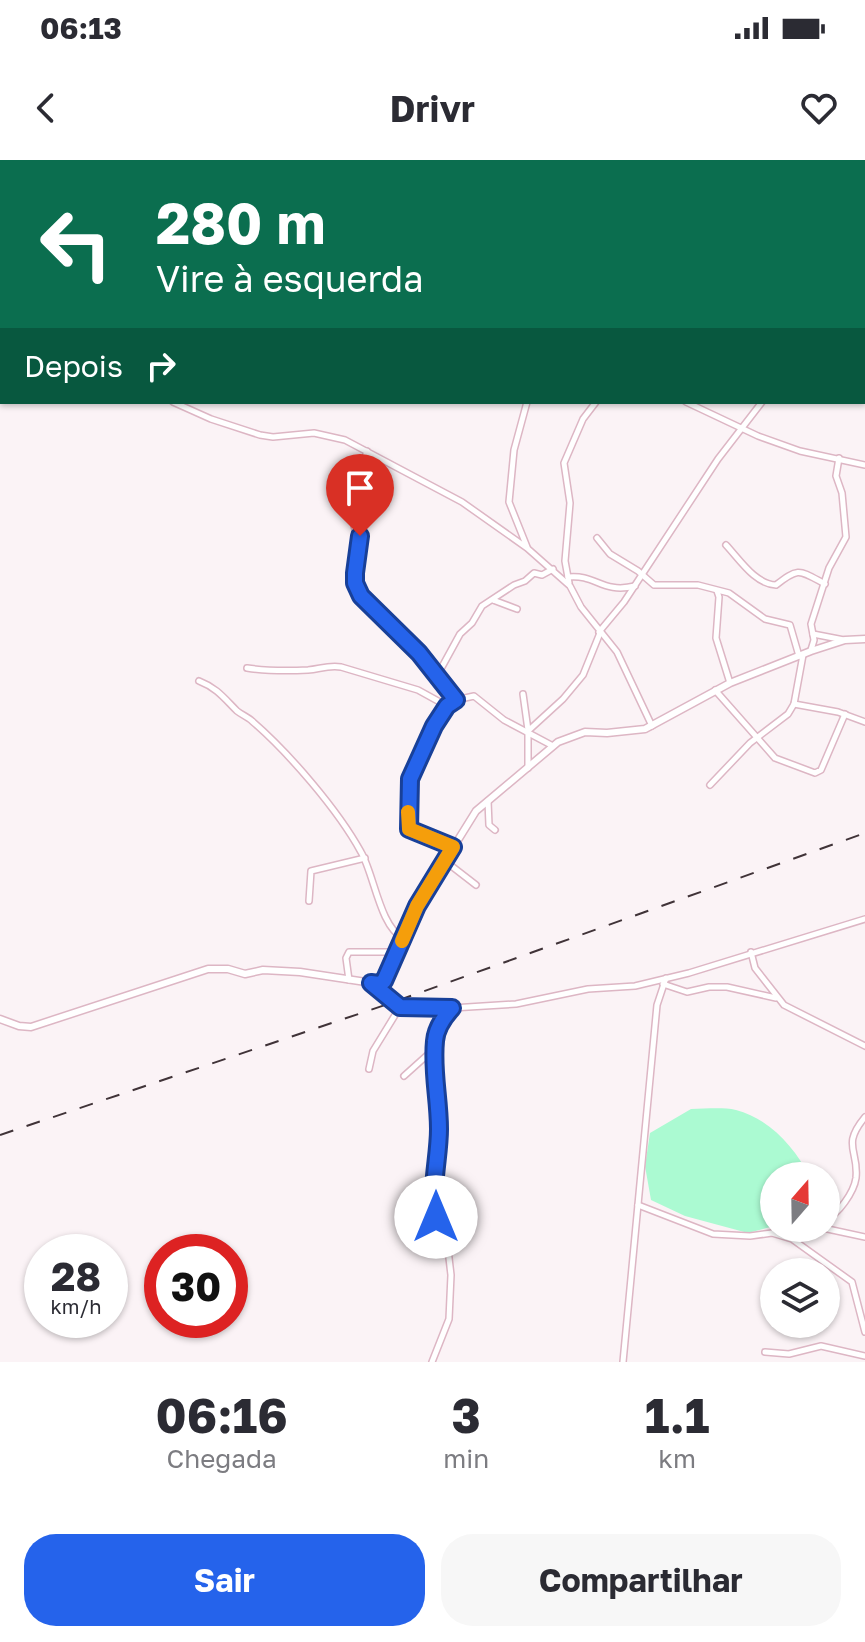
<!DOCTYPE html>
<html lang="pt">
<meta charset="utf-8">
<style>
:root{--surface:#fff;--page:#f7f7f7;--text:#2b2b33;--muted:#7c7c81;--accent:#2563eb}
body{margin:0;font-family:"Golos Text",sans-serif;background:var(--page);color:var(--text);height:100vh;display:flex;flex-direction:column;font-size:30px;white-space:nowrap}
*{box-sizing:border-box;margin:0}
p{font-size:26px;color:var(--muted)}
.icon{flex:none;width:44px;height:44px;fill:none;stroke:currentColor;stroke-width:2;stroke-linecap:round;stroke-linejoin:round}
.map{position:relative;height:1202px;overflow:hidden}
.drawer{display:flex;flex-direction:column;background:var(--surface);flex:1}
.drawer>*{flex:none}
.top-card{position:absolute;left:0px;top:0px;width:866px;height:244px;box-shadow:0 2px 6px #0004;background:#0b6e4f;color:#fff;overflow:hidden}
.needle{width:52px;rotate:20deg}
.tools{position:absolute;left:760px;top:1002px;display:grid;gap:16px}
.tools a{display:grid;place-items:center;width:80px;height:80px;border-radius:50%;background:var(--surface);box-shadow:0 2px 6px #0004;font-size:40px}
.speed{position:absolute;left:24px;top:1074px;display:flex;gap:16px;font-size:40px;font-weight:700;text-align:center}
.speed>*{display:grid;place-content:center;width:104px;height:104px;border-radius:50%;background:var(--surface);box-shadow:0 2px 6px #0004;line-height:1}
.speed small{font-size:20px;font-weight:400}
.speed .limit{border:12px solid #d22;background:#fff;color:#111}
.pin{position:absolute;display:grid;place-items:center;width:68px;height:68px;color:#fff;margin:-82px -34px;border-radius:50% 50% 50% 0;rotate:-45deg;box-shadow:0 0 8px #0007}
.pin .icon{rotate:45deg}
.me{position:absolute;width:88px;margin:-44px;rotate:0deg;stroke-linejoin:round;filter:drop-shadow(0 0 6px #0008)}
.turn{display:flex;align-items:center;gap:28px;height:168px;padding:0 24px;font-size:36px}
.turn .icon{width:104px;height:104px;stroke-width:2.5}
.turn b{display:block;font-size:56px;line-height:68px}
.then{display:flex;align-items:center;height:76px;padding:0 24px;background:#0003;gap:16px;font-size:30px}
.eta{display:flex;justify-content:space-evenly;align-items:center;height:136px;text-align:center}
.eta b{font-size:48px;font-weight:700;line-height:56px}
.action{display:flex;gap:16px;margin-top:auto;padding:16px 24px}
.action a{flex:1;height:92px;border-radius:32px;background:var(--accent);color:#fff;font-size:32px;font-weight:700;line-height:92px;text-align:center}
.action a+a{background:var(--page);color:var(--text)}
.status{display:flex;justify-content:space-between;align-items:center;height:56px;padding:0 40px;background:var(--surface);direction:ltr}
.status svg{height:22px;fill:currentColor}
header{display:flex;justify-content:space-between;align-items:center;height:104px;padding:0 24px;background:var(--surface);font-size:36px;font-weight:700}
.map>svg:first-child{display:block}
.green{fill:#abfad2}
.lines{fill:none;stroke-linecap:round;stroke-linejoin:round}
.minor-casing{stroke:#ddb6c4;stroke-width:8}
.tertiary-casing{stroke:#ddb6c4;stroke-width:9}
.minor{stroke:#fff;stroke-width:5}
.tertiary{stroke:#fff;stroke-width:6}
.rail{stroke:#403338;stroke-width:2;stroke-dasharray:14 14;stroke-linecap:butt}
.route-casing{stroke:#184099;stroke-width:20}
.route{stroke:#2563eb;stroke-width:14}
.slow{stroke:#f59e0b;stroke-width:14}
</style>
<div class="status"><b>06:13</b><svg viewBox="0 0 49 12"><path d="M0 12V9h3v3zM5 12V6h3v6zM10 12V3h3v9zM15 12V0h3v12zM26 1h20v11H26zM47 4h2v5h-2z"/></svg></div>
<header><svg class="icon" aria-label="back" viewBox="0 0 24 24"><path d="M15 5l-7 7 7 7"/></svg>Drivr<svg class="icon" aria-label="heart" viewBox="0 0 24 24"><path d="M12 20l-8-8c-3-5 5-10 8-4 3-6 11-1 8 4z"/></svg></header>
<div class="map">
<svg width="865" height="1202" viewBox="0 0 865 1202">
<rect width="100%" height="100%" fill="#fbf3f6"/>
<path class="green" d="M691 949C705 949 722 947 736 950 768 958 795 987 809 1016H774V1066L748 1073 685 1056 651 1040 645 1006 650 973Z"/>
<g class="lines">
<defs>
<g id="minor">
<path d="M501 0 502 2"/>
<path d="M597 0 602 2"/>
<path d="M665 2V0"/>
<path d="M794 2 795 0"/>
<path d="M864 109 865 107"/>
<path d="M864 158 865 160"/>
<path d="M0 177 2 178"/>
<path d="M173 242 211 259 260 275 273 277 314 273 345 280 462 342 527 388 570 426 581 447 617 492 652 566"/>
<path d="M527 242 514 290 509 342 527 387"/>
<path d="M686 242 758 276 800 291 865 305"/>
<path d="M367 291C363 302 352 354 354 365 354 370 357 372 360 376 359 397 350 415 361 436L419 493 456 540"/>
<path d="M597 378 610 394 638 411 654 425H698L729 433 765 459 790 465 799 496"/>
<path d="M726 385C740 400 755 424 776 425 799 407 799 410 825 424"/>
<path d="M568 417C596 414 602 434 635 426"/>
<path d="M569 423 565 401 570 343 564 303 583 259 596 242"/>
<path d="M717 431 719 437 716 478 730 523"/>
<path d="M493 440 517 449"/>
<path d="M599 472 624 442 718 299 762 242"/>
<path d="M813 474 844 480"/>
<path d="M811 490 814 480 811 464 829 408 846 377 842 333 836 316 839 298"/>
<path d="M247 508C267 511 287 511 308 510 320 509 328 505 341 507L418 530 447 546"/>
<path d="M437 516 460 474 472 463 482 446 514 425 525 421 534 413 542 415 553 409"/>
<path d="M199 521C217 528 224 538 237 551 242 555 248 557 252 561 289 593 338 650 361 692 374 714 380 767 403 778"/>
<path d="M715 530 775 598 815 613 821 610 845 554"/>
<path d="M523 534 528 570"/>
<path d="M794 544 838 552 865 562"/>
<path d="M528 608V571L563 539 583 515 600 473"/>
<path d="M710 625 750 583 788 554 794 544 803 495"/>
<path d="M488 641 489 665 495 670"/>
<path d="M453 687 411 670 408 667 409 625 434 566 447 546 456 540 474 536 504 560 553 586"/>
<path d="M445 701 476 725"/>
<path d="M309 741 311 711 365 698"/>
<path d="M751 792 755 808 784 845 865 886"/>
<path d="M349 820 346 798 349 792H397"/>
<path d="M371 823 400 847 451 848"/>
<path d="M663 824 687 832 709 827H727L776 838"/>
<path d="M369 909 373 891 400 847"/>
<path d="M404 916 434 889"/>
<path d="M638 1045 713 1074 750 1076 772 1073 792 1079 852 1122 865 1172"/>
<path d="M826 1059C838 1055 854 1032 856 1018 859 990 841 986 865 957"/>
<path d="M823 1068 865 1077"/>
<path d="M788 1076 809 1068"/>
<path d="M765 1192 789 1194 821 1186 865 1196"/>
<path d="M432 1202 449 1159 451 1115 447 1081 434 1044 439 973 434 922 435 879 441 861 452 848 516 844 588 829 635 826 689 813 865 759"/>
<path d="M623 1202 657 845 666 818"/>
</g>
<path id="tertiary" d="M0 859 19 866 31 867 208 809H228L245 814 263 810 300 812 379 824 384 821 417 746 476 651 558 582 585 572 607 573 645 569 730 523 811 491 845 480 865 479"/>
</defs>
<use href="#minor" class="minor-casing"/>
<use href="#tertiary" class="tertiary-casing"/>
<use href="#minor" class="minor"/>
<use href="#tertiary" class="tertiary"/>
<path class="rail" d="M0 975 391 843 865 673"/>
</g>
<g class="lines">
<defs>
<path id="route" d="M360 376 355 413V423L361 436 419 493 456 540 447 546 434 566 410 619 409 669 453 687 417 746 384 821 379 824 371 823 400 847 452 848C443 858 436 868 435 881 432 911 439 939 439 969 439 998 430 1028 436 1057"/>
</defs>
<use href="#route" class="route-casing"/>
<use href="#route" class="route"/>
<path class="slow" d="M402 781 417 746 453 687 409 669 408 652"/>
</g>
</svg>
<div class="tools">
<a><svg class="needle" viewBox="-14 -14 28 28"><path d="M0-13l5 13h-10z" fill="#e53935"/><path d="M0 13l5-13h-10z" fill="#7c7c81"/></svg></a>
<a><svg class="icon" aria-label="layers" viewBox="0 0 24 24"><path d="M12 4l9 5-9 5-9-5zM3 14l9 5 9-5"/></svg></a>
</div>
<div class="speed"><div>28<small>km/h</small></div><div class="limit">30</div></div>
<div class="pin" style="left:360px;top:376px;background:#d93025"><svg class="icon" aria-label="arrive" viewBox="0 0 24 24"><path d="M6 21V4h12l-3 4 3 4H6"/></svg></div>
<svg class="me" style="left:436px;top:1057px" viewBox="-20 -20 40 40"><circle r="19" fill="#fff"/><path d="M0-13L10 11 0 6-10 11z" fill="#2563eb"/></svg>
<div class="top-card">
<div class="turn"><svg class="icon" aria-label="left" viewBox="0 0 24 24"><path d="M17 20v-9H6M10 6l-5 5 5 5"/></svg><div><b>280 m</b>Vire à esquerda</div></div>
<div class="then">Depois<svg class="icon" aria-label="right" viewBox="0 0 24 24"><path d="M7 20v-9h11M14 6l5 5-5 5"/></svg></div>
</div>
</div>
<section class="drawer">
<div class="eta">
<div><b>06:16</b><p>Chegada</p></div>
<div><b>3</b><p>min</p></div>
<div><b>1.1</b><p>km</p></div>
</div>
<div class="action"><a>Sair</a><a>Compartilhar</a></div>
</section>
